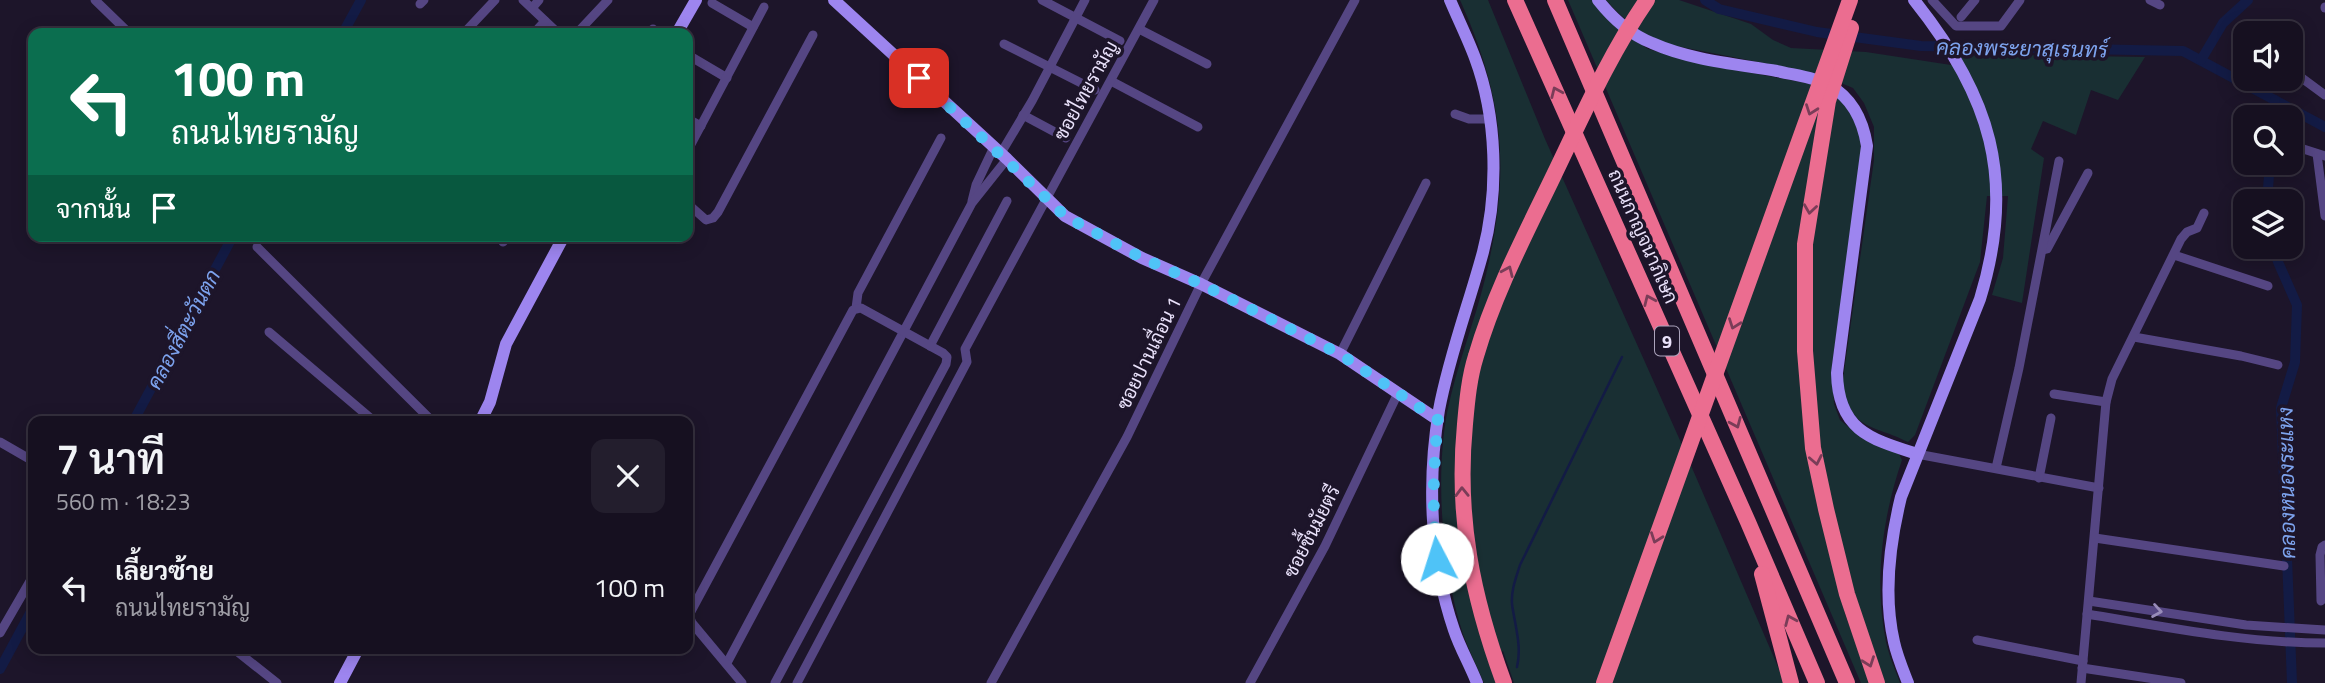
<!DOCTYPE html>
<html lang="th">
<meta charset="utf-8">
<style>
:root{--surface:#161020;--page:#231e2d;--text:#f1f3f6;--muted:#9e9da5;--line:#35303e}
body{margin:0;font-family:"Titillium Web",Sarabun,sans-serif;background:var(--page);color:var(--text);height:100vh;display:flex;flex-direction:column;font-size:26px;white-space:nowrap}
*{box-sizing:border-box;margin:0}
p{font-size:23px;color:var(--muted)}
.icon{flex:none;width:38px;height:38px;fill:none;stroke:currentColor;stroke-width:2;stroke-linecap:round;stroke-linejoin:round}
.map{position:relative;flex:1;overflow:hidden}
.details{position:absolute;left:28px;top:416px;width:665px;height:238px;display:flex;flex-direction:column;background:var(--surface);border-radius:14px;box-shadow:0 4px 18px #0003,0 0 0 2px var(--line)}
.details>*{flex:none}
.hud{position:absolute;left:28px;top:28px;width:665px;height:214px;border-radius:14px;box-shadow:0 4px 18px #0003,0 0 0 2px var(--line);background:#0b6e4f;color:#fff;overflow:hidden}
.buttons{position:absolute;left:2233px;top:21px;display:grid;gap:14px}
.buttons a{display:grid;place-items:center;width:70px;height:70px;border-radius:14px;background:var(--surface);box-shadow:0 4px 18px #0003,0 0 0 2px var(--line);font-size:35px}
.pin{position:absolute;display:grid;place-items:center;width:60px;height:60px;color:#fff;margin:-30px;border-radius:14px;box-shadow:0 4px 10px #0006}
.me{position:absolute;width:77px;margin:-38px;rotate:355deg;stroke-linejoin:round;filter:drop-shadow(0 0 5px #0008)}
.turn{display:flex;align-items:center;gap:24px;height:147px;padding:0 28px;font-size:32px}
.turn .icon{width:91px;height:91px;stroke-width:2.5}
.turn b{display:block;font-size:49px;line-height:60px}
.then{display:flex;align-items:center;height:66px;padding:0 28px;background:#0003;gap:14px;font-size:26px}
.round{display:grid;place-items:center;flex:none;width:74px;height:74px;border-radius:14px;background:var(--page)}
.head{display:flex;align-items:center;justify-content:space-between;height:119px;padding:0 28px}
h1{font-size:42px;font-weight:600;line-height:52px}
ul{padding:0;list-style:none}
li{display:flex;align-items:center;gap:21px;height:105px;padding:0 28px}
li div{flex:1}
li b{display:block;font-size:26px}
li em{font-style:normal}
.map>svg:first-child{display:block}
.green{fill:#192f33}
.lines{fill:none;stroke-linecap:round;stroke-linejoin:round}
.stream{stroke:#131b45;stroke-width:2.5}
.canal{stroke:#131b45;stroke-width:10}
.street{stroke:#554683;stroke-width:9}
.secondary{stroke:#9d85ef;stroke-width:12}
.highway{stroke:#eb6d90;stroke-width:16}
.oneway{stroke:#7a3d58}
.oneway2{stroke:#988cb9}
.route{stroke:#4fc3f7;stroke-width:12;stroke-dasharray:0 21.6}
.labels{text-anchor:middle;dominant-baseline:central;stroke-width:7;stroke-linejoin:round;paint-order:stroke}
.shield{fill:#1d152a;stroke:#aca4bc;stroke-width:2}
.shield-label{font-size:18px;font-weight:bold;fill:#eae2fb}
.street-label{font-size:19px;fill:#eae2fb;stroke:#1d152a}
.water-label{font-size:21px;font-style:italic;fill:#7da3ee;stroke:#1d152a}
</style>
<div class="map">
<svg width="2325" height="683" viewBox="0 0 2325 683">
<rect width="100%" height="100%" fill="#1d152a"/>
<g class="green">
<path d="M1460 0H1488L1545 139 1683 447 1785 683H1514L1503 651 1487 657 1497 683H1484C1477 667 1469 650 1463 634 1442 570 1435 478 1447 413 1456 367 1474 324 1485 279 1511 172 1505 101 1460 0Z"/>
<path d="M1568 0H1592L1630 37 1648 49 1693 62 1811 84C1848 97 1861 116 1861 155L1832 365 1834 404 1840 420 1858 435 1899 454 1902 460C1882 518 1874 582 1886 642 1889 656 1895 669 1900 683H1885L1873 647 1842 596 1845 614 1871 683H1861Z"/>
<path d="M1606 0H1679L1751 24 1773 40 1791 48 1866 52 1951 65V54L2145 57 2118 100 2091 90 2076 135 2043 121 2031 149 2044 158 2022 303 1992 295 2003 258 2008 196H1987L1980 262 1915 435 1908 442C1873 424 1853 432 1842 386L1874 160V127L1864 103 1853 88 1819 74 1666 44C1641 34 1624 20 1606 0Z"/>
</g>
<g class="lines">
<path class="stream" d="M1517 667C1522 646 1515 626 1512 604 1511 590 1516 578 1520 565L1622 357"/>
<g class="canal">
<path d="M1705 0 1719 9 1817 32 1921 46 2183 51 2325 127"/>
<path d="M343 33 361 0"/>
<path d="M2201 60 2223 23 2248 0"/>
<path d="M2274 117 2275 100"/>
<path d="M2267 201 2270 163"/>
<path d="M2274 247 2278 262 2297 305 2295 362 2281 408 2292 683"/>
<path d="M133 422 233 236"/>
<path d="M0 669 33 608"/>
</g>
<g class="street">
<path d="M95 0 129 33"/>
<path d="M523 0 558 33"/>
<path d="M1042 0 1120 41"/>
<path d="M1932 0 1956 26H2001L2020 0"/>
<path d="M2150 0 2160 5"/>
<path d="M712 3 753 27"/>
<path d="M420 4 424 0"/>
<path d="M2325 7V8"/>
<path d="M532 8 539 0"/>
<path d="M1961 17 1975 0"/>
<path d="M1139 29 1207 64"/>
<path d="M464 33 495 0"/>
<path d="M534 33 545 21"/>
<path d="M577 33 608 0"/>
<path d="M649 33 653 29"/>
<path d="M1004 44 1095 90"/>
<path d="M688 55 727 78"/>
<path d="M2291 70 2325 95"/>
<path d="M1111 81 1198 127"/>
<path d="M1455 114 1469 119H1489"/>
<path d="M1023 115 1066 138"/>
<path d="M688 119 701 126"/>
<path d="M2291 145 2325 156"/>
<path d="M688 150 764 7"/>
<path d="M1001 153 1032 101 1085 0"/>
<path d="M2317 154 2325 216"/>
<path d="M972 201 976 185 994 147"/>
<path d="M688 204 706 220 713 218 718 212 813 35"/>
<path d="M503 242 508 236"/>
<path d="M257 247 433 422"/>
<path d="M2043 250 2047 249 2088 173"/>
<path d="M2174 255 2268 286"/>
<path d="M856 308 858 293 941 138"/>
<path d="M269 332 375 422"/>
<path d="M2134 337 2241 356 2278 365"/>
<path d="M930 346 1007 201"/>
<path d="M1340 354 1426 183"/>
<path d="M2054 394 2106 402"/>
<path d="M0 442 33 461"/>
<path d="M1917 454 2099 488"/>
<path d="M1996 468 2019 368 2059 161"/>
<path d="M2039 478 2051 418"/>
<path d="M2095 538 2284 566"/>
<path d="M2089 601 2246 625 2325 630"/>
<path d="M2321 601 2320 555 2322 547 2325 545"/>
<path d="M2087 614C2166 627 2245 643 2325 643"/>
<path d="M0 633 33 576"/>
<path d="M1977 640 2083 661"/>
<path d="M234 649 277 683"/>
<path d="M727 663 972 203 1007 159"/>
<path d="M2082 668 2181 683"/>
<path d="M742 683 692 623 689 615 853 310 861 308 943 353 947 357 946 364 775 683"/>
<path d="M797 683 967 362 965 349 1154 0"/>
<path d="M991 683 1127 437 1201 284 1355 0"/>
<path d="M1250 683 1325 546 1398 393"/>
<path d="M2081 683 2106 402 2112 379 2181 239 2187 232 2197 228 2204 213"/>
</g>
<g class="secondary">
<path d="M834 0 1007 159 1065 216 1142 258 1201 284 1340 354 1438 420"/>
<path d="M1450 0C1458 19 1468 39 1475 58 1497 117 1499 191 1483 252 1469 304 1449 356 1439 410 1427 482 1430 560 1454 630 1460 648 1470 665 1477 683"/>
<path d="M1598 0C1613 19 1629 34 1652 43 1690 60 1736 64 1777 71 1793 75 1814 77 1829 85 1852 98 1863 120 1867 146L1837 373C1838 430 1870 439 1917 454"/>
<path d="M677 33 696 0"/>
<path d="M480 422 490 402 506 344 564 236"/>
<path d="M340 683 358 649"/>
<path d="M1908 683C1903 670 1897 656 1894 642 1883 595 1890 542 1901 497L1980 299C2017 179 1990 95 1914 0"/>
</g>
<g class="highway">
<path d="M1515 0 1748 522 1817 683"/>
<path d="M1555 0 1847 683"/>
<path d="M1851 28 1828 101 1805 244V351L1813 448 1826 509 1847 594 1877 683"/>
<path d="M1762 574 1791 683"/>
<path d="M1504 683C1472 596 1456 517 1465 424 1467 402 1469 378 1476 356 1494 294 1525 235 1553 177 1582 117 1609 55 1647 0"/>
<path d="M1604 683 1850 0"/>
</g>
</g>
<defs><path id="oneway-chevron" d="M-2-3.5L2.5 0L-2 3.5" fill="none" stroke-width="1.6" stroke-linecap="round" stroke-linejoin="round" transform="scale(1.75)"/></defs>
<g class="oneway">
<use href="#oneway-chevron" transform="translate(1556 92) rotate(-114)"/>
<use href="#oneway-chevron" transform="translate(1811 110) rotate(110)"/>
<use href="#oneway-chevron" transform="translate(1810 209) rotate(98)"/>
<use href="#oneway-chevron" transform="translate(1508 271) rotate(-66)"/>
<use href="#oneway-chevron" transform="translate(1649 300) rotate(-114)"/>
<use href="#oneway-chevron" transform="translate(1734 324) rotate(110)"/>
<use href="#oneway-chevron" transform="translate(1736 423) rotate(67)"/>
<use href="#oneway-chevron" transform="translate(1816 460) rotate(79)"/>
<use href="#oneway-chevron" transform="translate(1462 492) rotate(-91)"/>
<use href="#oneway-chevron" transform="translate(1656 538) rotate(110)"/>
<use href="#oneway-chevron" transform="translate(1790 620) rotate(-113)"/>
<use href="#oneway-chevron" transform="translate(1869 662) rotate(70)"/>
</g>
<use class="oneway2" href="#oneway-chevron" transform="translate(2157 611) rotate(9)"/>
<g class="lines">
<path class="route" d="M919 78 1065 216 1142 258 1201 284 1340 354 1438 420C1433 471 1432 508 1437 559"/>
</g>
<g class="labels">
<rect class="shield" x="1655" y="326.5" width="24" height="29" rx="5"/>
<g class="shield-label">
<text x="1667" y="341">9</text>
</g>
<g class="street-label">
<text transform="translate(1085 90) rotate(-61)">ซอยไทยรามัญ</text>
<text transform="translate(1644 236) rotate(66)">ถนนกาญจนาภิเษก</text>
<text transform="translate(1148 353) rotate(-64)">ซอยปานเถื่อน 1</text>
<text transform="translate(1311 531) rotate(-63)">ซอยชื้นมัยตรี</text>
</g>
<g class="water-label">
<text transform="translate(2022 48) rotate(1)">คลองพระยาสุเรนทร์</text>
<text transform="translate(183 329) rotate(-62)">คลองสี่ตะวันตก</text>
<text transform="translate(2286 483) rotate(-91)">คลองหนองระแหง</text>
</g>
</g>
</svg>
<div class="buttons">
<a><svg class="icon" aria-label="sound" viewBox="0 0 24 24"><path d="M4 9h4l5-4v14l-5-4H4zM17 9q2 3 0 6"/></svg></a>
<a><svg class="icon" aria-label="search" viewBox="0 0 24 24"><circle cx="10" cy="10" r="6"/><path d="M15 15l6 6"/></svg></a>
<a><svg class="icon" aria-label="layers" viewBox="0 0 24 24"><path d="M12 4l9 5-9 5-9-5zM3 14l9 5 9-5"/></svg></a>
</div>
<div class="pin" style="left:919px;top:78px;background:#d93025"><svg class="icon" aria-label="arrive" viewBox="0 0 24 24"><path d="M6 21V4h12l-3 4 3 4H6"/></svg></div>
<svg class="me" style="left:1437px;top:559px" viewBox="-20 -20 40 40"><circle r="19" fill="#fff"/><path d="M0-13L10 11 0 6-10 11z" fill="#4fc3f7"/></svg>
<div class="hud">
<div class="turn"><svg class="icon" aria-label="left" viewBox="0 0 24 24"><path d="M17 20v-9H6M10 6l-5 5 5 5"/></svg><div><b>100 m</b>ถนนไทยรามัญ</div></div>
<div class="then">จากนั้น<svg class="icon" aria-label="arrive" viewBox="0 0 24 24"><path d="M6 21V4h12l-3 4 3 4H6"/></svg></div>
</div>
<section class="details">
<div class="head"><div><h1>7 นาที</h1><p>560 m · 18:23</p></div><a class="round"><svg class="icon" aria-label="close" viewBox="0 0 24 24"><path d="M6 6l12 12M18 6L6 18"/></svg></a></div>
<ul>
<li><svg class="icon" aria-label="left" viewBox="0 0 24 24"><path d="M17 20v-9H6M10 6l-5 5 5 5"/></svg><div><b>เลี้ยวซ้าย</b><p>ถนนไทยรามัญ</p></div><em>100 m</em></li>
</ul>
</section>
</div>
